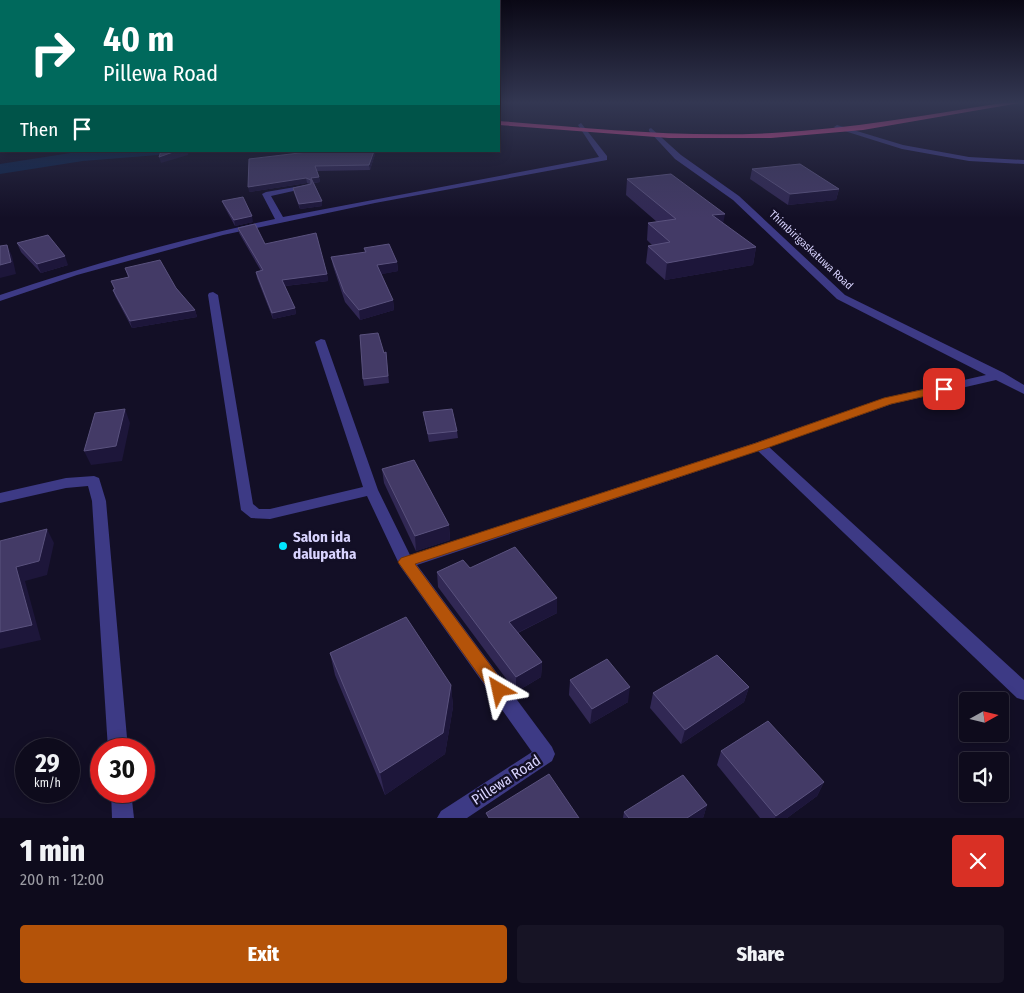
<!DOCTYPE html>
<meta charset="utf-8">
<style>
:root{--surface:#0e0b1c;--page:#171425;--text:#f1f3f6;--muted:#9b9ba3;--line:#2e2b3b;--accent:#b45309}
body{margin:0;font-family:"Fira Sans Condensed",sans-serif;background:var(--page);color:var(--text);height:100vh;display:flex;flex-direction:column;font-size:19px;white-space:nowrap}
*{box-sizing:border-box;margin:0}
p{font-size:16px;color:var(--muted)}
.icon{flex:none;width:28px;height:28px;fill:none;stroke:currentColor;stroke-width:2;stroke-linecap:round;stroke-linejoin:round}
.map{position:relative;height:818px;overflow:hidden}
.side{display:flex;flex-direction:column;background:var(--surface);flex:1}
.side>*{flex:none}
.banner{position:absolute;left:0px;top:0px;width:500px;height:152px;box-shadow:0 2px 12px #0003,0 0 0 1px var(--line);background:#00695c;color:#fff;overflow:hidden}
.needle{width:32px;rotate:82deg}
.tools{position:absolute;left:959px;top:692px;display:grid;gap:10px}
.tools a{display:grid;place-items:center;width:50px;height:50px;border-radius:5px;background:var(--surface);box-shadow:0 2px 12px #0003,0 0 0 1px var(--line);font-size:25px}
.speed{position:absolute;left:15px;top:738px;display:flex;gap:10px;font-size:25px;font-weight:700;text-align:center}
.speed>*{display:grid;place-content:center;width:65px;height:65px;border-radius:50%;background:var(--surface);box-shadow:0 2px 12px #0003,0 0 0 1px var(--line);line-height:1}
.speed small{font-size:12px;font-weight:400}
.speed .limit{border:8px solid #d22;background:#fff;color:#111}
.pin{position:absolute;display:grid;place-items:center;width:42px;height:42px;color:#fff;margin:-21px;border-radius:10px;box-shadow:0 2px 8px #0006}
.me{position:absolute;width:55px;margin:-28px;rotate:324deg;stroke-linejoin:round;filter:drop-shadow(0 0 4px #0008)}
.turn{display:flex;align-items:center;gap:18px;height:105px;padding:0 20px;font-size:22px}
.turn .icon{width:65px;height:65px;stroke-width:2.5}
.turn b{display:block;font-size:35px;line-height:42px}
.then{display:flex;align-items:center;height:48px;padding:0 20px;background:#0003;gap:10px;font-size:19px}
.round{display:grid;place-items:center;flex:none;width:52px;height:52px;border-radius:5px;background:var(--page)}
.head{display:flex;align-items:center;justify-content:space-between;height:85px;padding:0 20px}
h1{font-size:30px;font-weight:800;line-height:38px}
.action{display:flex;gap:10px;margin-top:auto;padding:10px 20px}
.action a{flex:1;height:58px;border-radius:5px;background:var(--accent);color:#fff;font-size:20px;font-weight:800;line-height:58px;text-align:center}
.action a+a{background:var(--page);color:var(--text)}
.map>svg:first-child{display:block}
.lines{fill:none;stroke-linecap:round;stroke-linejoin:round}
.canal{fill:#0c2248;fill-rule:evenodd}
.minor{fill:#3d3a85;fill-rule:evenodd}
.highway{fill:#ff4fa3;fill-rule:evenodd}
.wall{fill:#312854}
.shaded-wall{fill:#1d163a}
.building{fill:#433a66;stroke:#5a527e}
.route{fill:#b45309;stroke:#753606}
.poi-dot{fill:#00e5ff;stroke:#130f26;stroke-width:2}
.labels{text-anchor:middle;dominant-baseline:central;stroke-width:5;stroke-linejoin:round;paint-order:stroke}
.far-street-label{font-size:11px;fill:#d9d4ff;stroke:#130f26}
.near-poi-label{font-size:15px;font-weight:bold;fill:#d9d4ff;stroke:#130f26;text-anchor:start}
.near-street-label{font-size:15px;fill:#d9d4ff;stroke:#130f26}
</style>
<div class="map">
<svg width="1024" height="818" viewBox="0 0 1024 818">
<rect width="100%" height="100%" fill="#130f26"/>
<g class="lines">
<path class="canal" d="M83 151H165L158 155 83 161 0 174V164Z"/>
<g class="minor">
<path d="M581 123 607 156V160L375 203 223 235 77 275 0 301V295C91 264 182 239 275 219L262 194 266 192 307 185 311 187 271 196 283 217 599 157 578 125Z"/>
<path d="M837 125 903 145 969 157 1024 160V164L969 161 902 149 835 128 834 127Z"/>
<path d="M651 128 681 155 739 196 845 295 1004 373 1024 385V394L996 380 892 404 769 447 1024 680V700L1017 698 758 451 417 565 552 747 555 754 552 761 467 818H437L441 811 532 752 400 566 367 496 270 519 251 518 241 510 208 295 209 293 213 292 218 295 253 504 259 509H270L363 487 315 342 321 339 325 340 378 490 410 555 755 443 884 398 986 375 837 299 733 200 675 159 649 131V129Z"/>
<path d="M94 476 99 478 106 501 128 749H108L92 501 88 486 66 488 0 503V493L66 478Z"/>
<path d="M111 791H131L134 818H112Z"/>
</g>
<path class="highway" d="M1002 103H1020L863 130 771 138H669L499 125V121C590 128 681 138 772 133 850 129 926 115 1002 103Z"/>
</g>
<g class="wall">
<path d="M376 151 370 170 317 171 319 177 320 182 314 183 322 201V206L300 209 294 193 293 188 309 184 307 183 249 192V159Z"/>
<path d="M752 169 839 189 836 200 788 205 750 179Z"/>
<path d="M627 179 723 224 756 247 753 265 665 280 646 263 648 246 652 245 647 240 648 223 657 222 626 195Z"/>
<path d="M222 201 253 222 235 226 224 206Z"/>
<path d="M238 228 265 244 327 274 328 281 285 286 295 308 296 314 273 319 257 278 256 272 261 271 239 233Z"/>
<path d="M17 243 68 265 41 273 21 252Z"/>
<path d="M364 248 397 262 398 271 381 274 393 300 394 310 360 320 345 302 333 266 331 257 365 253Z"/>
<path d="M125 268 176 288 195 310 197 317 132 328 115 296 113 290 114 289 111 281 128 277Z"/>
<path d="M386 352 389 383 364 386 363 379 384 353Z"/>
<path d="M423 412 457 431 458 438 429 442Z"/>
<path d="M382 469 449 525 450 540 416 551 384 483Z"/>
<path d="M470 568 557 613 518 633 542 662 541 677 516 692 438 587 437 572Z"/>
<path d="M330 653 451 685 453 707 445 754 385 795 335 675Z"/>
<path d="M570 680 628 702 590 724 569 695Z"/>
<path d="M749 687 744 702 681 744 650 708 653 693Z"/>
<path d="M721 751 824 782 817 796 787 818H760L717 765Z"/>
<path d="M707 805 703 818H623L624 812Z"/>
</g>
<g class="shaded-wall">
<path d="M176 151H189L188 155 161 163 159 157Z"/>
<path d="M374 151H376L370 170 369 165Z"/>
<path d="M319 177 320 182 312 183 311 178Z"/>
<path d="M306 178 307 183 249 192 248 187Z"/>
<path d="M839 189 836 200 788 205 790 194Z"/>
<path d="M322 201V206L300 209 299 204Z"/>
<path d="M725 214 722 230 712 215Z"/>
<path d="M252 216 253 222 235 226 234 220Z"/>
<path d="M7 245 12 256 16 274 0 278V265Z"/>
<path d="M756 247 753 265 665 280 667 263Z"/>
<path d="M65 256 68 265 41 273 37 264Z"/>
<path d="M397 262 398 271 378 275 377 265Z"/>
<path d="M327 274 328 281 284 286 282 280Z"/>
<path d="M393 300 394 310 360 320 359 310Z"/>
<path d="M295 308 296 314 273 319 272 313Z"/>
<path d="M195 310 197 317 132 328 130 321Z"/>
<path d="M125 409 130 423 122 461 91 465 84 451Z"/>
<path d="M449 525 450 540 416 551 415 536Z"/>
<path d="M47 529 54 543 47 575 25 581 41 640 0 649V632L16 567Z"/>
<path d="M557 598V613L509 637V622Z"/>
<path d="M542 662 541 677 516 692V677Z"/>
<path d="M451 685 453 707 445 754 385 795 380 773Z"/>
<path d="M630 687 628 702 590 724 592 709Z"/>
<path d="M749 687 744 702 681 744 685 730Z"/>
<path d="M824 782 817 796 787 818H775L776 816Z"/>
<path d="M707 805 703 818H687Z"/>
</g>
<g class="building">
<path d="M0 103H1V123L0 124Z"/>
<path d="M161 151H176L159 157Z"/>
<path d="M316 151H374L369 165 315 166 319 177 311 178 322 201 299 204 293 188 311 184V180L306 178 248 187 249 159Z"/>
<path d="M800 164 839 189 790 194 752 169Z"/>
<path d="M671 174 725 214 712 215 756 247 667 263 648 246 670 242 648 223 676 219 627 179Z"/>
<path d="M243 197 252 216 234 220 222 201Z"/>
<path d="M255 224 265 244 316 233 327 274 282 280 295 308 272 313 256 272 263 270 238 228Z"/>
<path d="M48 235 65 256 37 264 17 243Z"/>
<path d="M389 244 397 262 377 265 393 300 359 310 344 292 331 257 366 252 364 248Z"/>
<path d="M7 245 11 262 0 265V246Z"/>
<path d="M160 260 176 288 195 310 130 321 113 290 115 289 111 281 129 277 125 268Z"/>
<path d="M378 333 384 353 386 352 388 376 363 379 360 335Z"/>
<path d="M125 409 116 446 84 451 95 413Z"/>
<path d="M452 409 457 431 428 434 423 412Z"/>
<path d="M414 460 449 525 415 536 382 469Z"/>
<path d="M47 529 39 561 16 567 32 625 0 632V541Z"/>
<path d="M515 547 557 598 509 622 542 662 516 677 437 572 463 560 470 568Z"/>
<path d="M406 617 451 685 443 733 380 773 330 653Z"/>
<path d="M717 655 749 687 685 730 653 693Z"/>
<path d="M607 659 630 687 592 709 570 680Z"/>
<path d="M768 721 824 782 776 816 721 751Z"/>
<path d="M549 774 579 818H489L486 813Z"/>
<path d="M683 775 707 805 687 818H629L624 812Z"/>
</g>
<linearGradient id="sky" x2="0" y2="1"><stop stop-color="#0a0815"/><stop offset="0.47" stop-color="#333752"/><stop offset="1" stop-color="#333752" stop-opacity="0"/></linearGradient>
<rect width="1024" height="218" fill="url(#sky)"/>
<path class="route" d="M944 385 949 389 948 391 891 404 764 449 415 564 505 685 507 690 505 695 499 697 493 695 398 562 401 558 756 443 884 398Z"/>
<circle class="poi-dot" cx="283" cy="546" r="5"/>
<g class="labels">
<g class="far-street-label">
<text transform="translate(811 250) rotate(43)">Thimbirigaskatuwa Road</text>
</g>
<g class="near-poi-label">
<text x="293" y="537">Salon ida<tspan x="293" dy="17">dalupatha</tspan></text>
</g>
<g class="near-street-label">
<text transform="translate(506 780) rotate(-33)">Pillewa Road</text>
</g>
</g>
</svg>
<div class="tools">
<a><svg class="needle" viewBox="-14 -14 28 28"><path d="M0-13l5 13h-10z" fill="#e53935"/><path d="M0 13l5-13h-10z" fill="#9b9ba3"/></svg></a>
<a><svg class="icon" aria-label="sound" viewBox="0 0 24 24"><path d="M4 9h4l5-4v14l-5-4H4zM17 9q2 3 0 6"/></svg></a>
</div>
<div class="speed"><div>29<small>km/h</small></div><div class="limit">30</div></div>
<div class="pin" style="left:944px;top:389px;background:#d93025"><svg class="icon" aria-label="arrive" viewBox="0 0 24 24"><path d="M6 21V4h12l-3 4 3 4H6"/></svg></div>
<svg class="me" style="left:499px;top:690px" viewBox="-20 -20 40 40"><path d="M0-17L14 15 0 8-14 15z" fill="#b45309" stroke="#fff" stroke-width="4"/></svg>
<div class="banner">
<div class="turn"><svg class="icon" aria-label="right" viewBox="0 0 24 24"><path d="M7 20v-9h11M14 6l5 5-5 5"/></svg><div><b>40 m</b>Pillewa Road</div></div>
<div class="then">Then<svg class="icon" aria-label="arrive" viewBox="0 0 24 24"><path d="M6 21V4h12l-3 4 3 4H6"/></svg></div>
</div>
</div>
<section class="side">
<div class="head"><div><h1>1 min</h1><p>200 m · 12:00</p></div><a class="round" style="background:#d93025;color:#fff"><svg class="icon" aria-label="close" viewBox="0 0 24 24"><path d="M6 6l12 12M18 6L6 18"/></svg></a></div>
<div class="action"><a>Exit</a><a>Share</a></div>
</section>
